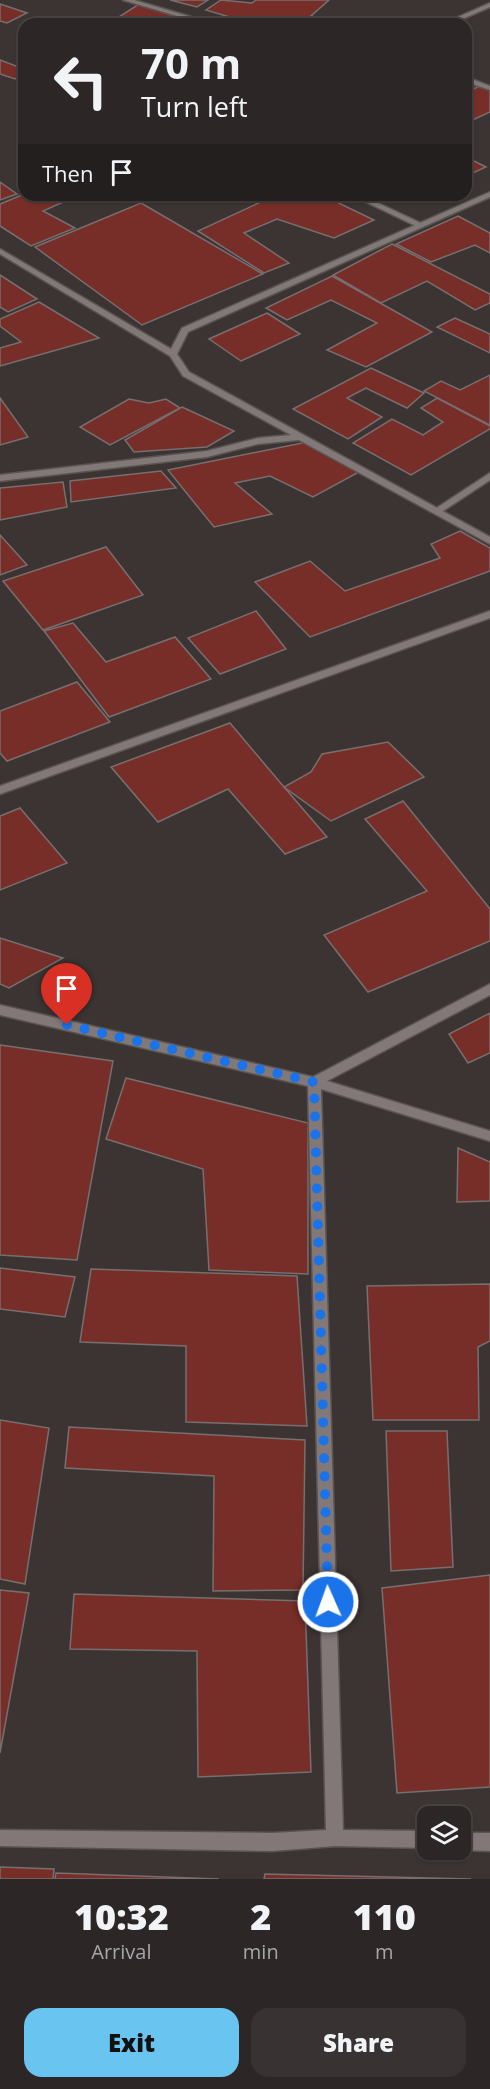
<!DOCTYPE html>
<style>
:root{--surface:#2c2726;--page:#383332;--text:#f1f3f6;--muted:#a6a5a7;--line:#484443;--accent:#69c4f0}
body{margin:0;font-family:"Open Sans",sans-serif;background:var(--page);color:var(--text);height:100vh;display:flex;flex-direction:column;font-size:22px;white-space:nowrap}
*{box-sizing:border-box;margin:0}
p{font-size:20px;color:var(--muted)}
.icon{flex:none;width:33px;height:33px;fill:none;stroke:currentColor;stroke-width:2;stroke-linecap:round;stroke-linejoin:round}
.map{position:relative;height:1879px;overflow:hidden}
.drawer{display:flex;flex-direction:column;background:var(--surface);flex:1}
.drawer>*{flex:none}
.banner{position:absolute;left:18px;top:18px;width:454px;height:183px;border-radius:18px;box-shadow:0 2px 4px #0004,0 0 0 2px var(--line);background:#2c2726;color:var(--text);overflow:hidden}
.tools{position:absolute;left:417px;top:1806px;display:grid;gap:12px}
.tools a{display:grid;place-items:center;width:54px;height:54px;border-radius:12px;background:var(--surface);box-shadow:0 2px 4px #0004,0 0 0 2px var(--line);font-size:30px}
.pin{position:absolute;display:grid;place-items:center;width:51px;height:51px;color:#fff;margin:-62px -26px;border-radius:50% 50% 50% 0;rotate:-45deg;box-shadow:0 0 6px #0007}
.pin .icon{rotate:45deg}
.me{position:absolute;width:66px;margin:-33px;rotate:358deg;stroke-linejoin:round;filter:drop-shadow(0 0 4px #0008)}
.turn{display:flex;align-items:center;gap:21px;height:126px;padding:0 24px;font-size:27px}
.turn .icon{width:78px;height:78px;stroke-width:2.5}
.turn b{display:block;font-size:42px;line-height:51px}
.then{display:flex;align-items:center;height:57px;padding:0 24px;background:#0003;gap:12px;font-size:22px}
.eta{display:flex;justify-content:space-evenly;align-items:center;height:102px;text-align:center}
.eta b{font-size:36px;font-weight:800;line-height:42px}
.primary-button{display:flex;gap:12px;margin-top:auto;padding:12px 24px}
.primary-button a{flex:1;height:69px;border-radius:18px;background:var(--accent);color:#111;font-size:24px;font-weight:800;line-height:69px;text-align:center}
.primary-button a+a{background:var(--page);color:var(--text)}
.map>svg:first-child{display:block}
.building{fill:#782e28;stroke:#776f6e;stroke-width:1.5}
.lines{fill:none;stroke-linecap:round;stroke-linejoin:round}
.service-casing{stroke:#595352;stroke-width:3}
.minor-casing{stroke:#595352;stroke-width:3}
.service{fill:#817877;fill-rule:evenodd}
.minor{fill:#817877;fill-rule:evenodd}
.route{stroke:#1a73e8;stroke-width:10;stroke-dasharray:0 18}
</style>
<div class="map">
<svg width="490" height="1879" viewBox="0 0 490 1879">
<rect width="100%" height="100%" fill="#3b3433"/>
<g class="building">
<path d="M170 0H208L197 7Z"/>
<path d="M221 0 252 3 256 0H329L311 16 341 24H253L206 10Z"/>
<path d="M0 4 27 13 7 23 0 21Z"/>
<path d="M139 4 198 24H108Z"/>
<path d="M0 60 24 69V74L15 79 0 74Z"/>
<path d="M480 86 490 91V112L466 123V92Z"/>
<path d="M466 157 486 167 466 176Z"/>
<path d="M0 182 17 194 0 200Z"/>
<path d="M24 194 79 195 43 211 75 228 31 246 0 226V204Z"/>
<path d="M276 195H322L374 220 334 238 277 219 244 233 289 263 264 273 198 231Z"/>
<path d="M141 203 263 274 142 325 35 247Z"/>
<path d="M458 216 490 233V253L475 245 431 262 396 244Z"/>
<path d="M392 244 490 294V303L475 310 427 281 381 303 333 275Z"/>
<path d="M0 275 37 299 8 312 0 307Z"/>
<path d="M332 276 432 332 366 367 327 350 377 323 331 300 287 320 266 308Z"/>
<path d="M39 302 99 338 0 366V348L21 342 0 326V319Z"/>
<path d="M267 313 300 334 241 361 209 339Z"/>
<path d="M455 318 490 334V353L437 327Z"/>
<path d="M371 368 424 393 407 408 366 388 347 398 382 417 348 439 293 409Z"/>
<path d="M490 375V425L424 391 441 381 460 390Z"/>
<path d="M0 398 28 437 0 445Z"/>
<path d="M437 398 490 426V429L411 475 353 443 392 419 423 435 443 422 421 408Z"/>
<path d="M129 399 149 403 166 399 180 408 110 445 80 427Z"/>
<path d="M182 407 234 431 207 447 134 452 125 440Z"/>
<path d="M307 442 359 472 313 497 270 476 235 483 272 514 214 527 168 470Z"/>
<path d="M161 471 176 488 71 502 70 481Z"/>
<path d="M63 482 67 507 0 520V488Z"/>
<path d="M460 531 490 548V571L310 637 255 582 310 561 345 591 440 558 431 544Z"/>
<path d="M0 535 27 565 0 575Z"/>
<path d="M106 547 143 595 43 630 3 581Z"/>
<path d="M256 611 286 649 220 674 188 638Z"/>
<path d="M73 623 106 662 175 637 211 679 109 717 44 631Z"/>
<path d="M77 682 110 722 7 761 0 753V711Z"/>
<path d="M230 723 284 787 327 837 285 854 228 789 158 822 111 767Z"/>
<path d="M388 742 424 777 331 821 284 787 311 772 322 754Z"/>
<path d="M403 801 490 909V941L368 992 324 935 427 891 365 819Z"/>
<path d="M20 808 67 863 0 890V816Z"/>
<path d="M0 938 63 958 9 988 0 984Z"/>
<path d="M490 1013V1053L468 1063 449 1034Z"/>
<path d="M0 1045 113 1061 77 1260 0 1255Z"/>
<path d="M126 1078 308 1123V1274L209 1270 203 1169 106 1139Z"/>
<path d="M458 1148 490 1162V1201L457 1202Z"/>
<path d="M0 1268 75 1277 65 1317 0 1309Z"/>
<path d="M91 1269 297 1276 307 1426 186 1422V1346L80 1342Z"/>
<path d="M490 1284V1341L478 1347 479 1420H373L367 1286Z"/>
<path d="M0 1420 49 1428 25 1584 0 1579Z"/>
<path d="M69 1427 305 1440 303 1590 213 1591 214 1476 65 1468Z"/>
<path d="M386 1431H447L453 1567 391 1571Z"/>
<path d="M490 1575V1787L397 1793 382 1588Z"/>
<path d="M0 1590 29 1593 0 1753Z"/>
<path d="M74 1594 305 1601 311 1772 198 1777 197 1651 70 1649Z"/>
<path d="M0 1867 54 1869 53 1879H0Z"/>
<path d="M56 1873 219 1879H55Z"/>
<path d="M265 1874 471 1879H264Z"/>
</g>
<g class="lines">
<defs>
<g id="service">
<path d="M351 195H361L425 225 418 227Z"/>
<path d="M490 473V480L440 513 437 514 432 511Z"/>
</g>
<g id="minor">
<path d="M123 0H134L215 24H204Z"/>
<path d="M490 3V7L451 24H442Z"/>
<path d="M466 77 490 86V90L466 82Z"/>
<path d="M490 192V197L188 332 177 354 189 372 490 537V544L299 440 258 444 207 457 0 481V475L207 451 258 438 291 435 183 376 170 356 0 254V249L171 349 182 328Z"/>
<path d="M490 611V618L0 794V786Z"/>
<path d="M490 984V995L327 1081 490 1131V1141L321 1089 343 1830 428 1831V1848L335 1846 273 1851 0 1846V1830L273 1833 326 1830 308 1086 0 1015V1005L313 1077Z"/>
<path d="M460 1833H490V1851L460 1850Z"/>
</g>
</defs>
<use href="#service" class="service-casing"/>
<use href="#minor" class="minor-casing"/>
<use href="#service" class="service"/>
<use href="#minor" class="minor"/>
</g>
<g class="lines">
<path class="route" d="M67 1025 314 1082 328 1602"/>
</g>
</svg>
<div class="tools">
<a><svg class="icon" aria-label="layers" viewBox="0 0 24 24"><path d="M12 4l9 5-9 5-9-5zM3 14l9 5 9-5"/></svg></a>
</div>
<div class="pin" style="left:67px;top:1025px;background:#d93025"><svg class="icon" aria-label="arrive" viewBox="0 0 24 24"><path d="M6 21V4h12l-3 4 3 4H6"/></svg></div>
<svg class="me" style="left:328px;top:1602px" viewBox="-20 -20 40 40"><circle r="17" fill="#1a73e8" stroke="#fff" stroke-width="3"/><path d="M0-11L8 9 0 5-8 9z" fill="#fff"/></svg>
<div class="banner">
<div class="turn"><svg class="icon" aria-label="left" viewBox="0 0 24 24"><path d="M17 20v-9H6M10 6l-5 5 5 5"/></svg><div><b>70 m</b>Turn left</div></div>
<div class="then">Then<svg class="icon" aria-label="arrive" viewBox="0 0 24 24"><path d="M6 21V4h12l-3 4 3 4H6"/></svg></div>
</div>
</div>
<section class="drawer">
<div class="eta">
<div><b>10:32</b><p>Arrival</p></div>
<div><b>2</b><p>min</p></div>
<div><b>110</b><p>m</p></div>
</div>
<div class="primary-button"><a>Exit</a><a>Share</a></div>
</section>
